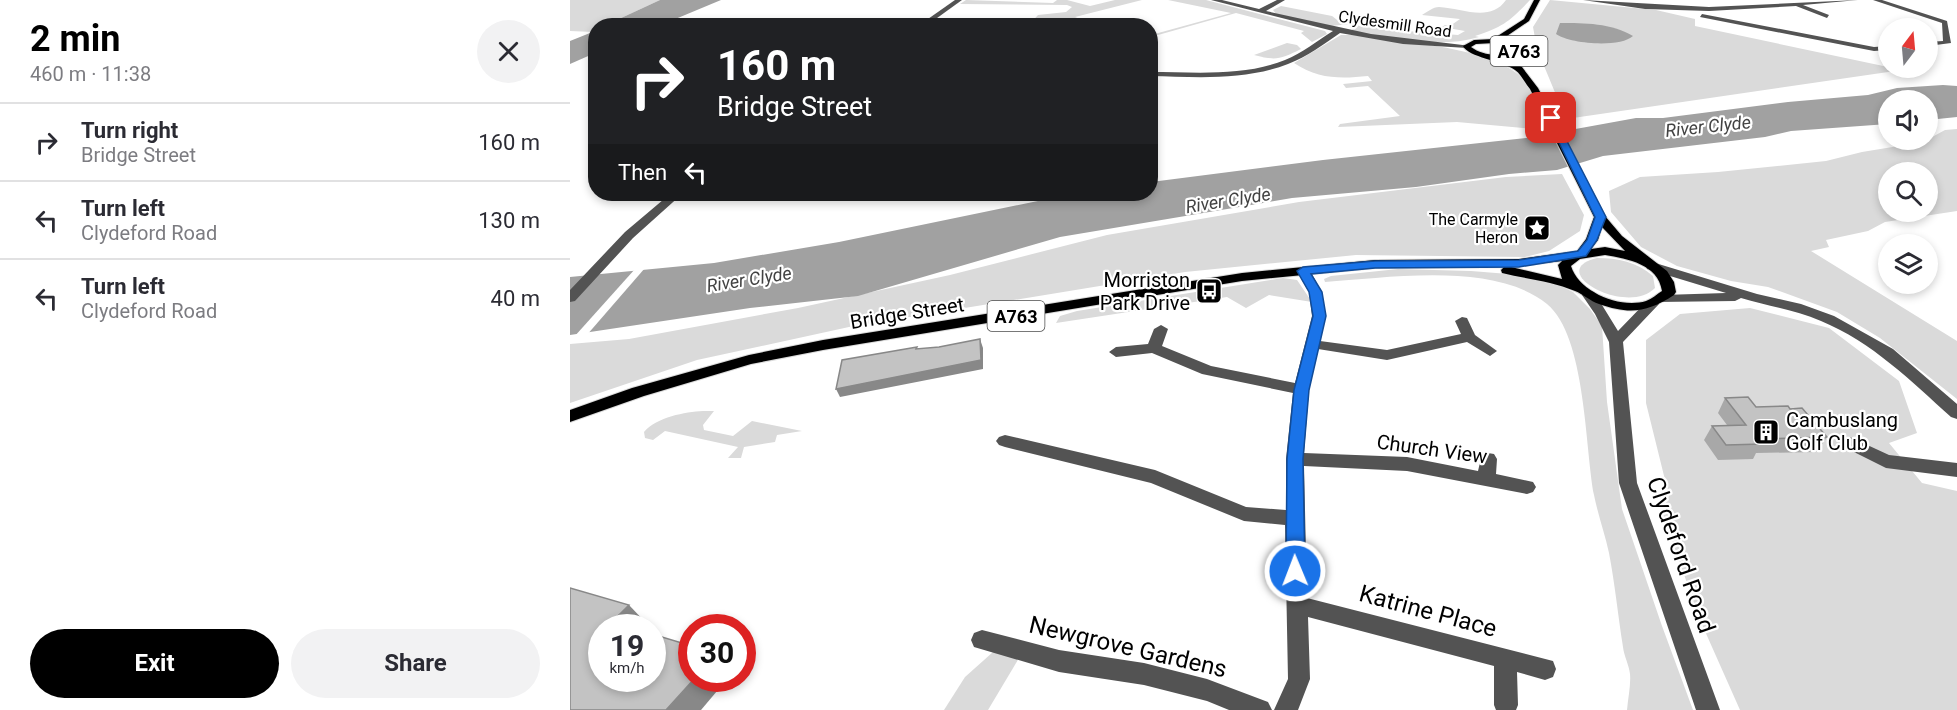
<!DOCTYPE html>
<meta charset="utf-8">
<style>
:root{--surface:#fff;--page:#f2f2f3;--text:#2b2b33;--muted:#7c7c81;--line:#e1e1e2;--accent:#000}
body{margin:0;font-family:Roboto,sans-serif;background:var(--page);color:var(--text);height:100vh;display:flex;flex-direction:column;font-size:22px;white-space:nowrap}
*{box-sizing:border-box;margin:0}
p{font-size:20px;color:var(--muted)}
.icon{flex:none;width:33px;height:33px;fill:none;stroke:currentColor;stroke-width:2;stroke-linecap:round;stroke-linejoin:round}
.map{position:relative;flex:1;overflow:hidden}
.drawer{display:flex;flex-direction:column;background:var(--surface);width:570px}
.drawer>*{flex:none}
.hud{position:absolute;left:18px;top:18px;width:570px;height:183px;border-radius:24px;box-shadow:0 3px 9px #0003;background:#202124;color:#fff;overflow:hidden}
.needle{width:39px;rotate:16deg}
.controls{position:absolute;left:1308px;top:18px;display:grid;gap:12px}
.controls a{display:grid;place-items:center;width:60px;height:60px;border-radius:50%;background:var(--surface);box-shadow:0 3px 9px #0003;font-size:30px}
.speed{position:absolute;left:18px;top:614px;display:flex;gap:12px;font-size:30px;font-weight:700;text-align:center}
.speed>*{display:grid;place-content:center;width:78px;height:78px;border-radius:50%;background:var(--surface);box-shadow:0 3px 9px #0003;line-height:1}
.speed small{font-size:15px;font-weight:400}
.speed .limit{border:9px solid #d22;background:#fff;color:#111}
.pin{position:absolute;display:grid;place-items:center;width:51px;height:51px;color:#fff;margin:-26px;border-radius:12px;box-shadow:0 3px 9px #0006}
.me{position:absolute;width:66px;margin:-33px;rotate:359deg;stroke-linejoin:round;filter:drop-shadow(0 0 4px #0008)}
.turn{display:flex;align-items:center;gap:21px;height:126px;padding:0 30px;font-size:27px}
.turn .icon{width:78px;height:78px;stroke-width:2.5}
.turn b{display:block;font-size:42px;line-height:51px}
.then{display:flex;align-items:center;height:57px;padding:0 30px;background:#0003;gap:12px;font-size:22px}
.round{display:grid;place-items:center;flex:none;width:63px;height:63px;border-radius:32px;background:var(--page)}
.head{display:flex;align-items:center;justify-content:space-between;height:102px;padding:0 30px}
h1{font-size:36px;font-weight:700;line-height:45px;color:var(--accent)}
.primary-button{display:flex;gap:12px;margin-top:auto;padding:12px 30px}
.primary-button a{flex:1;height:69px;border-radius:36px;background:var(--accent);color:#fff;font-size:24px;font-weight:700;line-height:69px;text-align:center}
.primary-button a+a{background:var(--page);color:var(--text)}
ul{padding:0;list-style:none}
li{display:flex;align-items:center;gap:18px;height:78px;padding:0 30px;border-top:2px solid var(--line)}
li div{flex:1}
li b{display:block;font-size:22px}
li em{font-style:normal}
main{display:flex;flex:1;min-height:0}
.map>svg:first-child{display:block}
.green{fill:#dadada;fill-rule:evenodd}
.water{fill:#a1a1a1}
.pier{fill:#fff}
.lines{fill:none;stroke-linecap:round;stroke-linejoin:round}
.major-casing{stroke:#dbdbdb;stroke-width:2}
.minor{fill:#535353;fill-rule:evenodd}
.major{fill:#000;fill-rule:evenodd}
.wall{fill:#a8a8a8}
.shaded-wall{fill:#888}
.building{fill:#c3c3c3;stroke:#888;stroke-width:1.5}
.route{fill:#1a73e8;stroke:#114b97;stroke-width:1.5}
.labels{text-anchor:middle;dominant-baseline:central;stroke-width:4.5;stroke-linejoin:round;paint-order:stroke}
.far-street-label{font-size:16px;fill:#000;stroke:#fff}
.far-poi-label{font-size:16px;fill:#000;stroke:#fff;text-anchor:end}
.shield{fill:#fff;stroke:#4c4c4c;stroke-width:1.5}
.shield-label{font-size:18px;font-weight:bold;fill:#000}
.far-water-label{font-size:18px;font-style:italic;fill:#424242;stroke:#fff}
.poi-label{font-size:20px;fill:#000;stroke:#fff;text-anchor:end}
.street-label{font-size:20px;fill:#000;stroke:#fff}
.near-street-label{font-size:24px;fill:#000;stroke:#fff}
</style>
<main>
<section class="drawer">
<div class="head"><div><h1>2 min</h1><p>460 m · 11:38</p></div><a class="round"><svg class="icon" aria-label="close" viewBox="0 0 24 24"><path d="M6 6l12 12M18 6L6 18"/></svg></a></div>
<ul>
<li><svg class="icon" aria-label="right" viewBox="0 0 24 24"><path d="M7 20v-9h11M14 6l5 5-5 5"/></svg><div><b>Turn right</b><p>Bridge Street</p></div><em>160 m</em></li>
<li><svg class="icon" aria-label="left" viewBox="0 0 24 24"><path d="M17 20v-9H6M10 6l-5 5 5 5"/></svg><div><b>Turn left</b><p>Clydeford Road</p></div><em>130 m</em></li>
<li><svg class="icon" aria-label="left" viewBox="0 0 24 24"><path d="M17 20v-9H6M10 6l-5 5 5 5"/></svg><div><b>Turn left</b><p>Clydeford Road</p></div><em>40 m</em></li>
</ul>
<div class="primary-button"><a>Exit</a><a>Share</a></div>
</section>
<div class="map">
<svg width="1387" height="710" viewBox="0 0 1387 710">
<rect width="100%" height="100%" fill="#fff"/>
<g class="green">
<path d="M0 0H90L36 25 26 26 25 31 23 32 0 31Z"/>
<path d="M396 0 483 3 487 0H497L520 6 545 0H572L505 17 524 25 458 26 468 15 496 12 502 7 497 5 390 4Z"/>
<path d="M598 0H636L755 31 757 34 742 42 731 33 734 31 666 13 581 37V35L661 13Z"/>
<path d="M936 0H960C940 21 933 27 905 36L909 37C868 49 825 38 784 32L780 27 785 24 792 27 814 26 837 31 888 35 895 31 872 27 875 25 880 26 890 19 852 15C857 12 863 7 869 7 892 8 920 23 936 0Z"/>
<path d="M980 0 1086 10 1125 19V26L1318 67 1325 71 996 119 967 49 963 27Z"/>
<path d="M711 6 762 16 771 23 780 24 761 26 706 14 703 10Z"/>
<path d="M771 35H785C830 42 914 46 949 75 965 87 972 108 978 126L964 129 887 122 768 127 770 124 830 116 798 86 776 88 773 84 802 81 798 76C770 79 748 79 724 63Z"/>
<path d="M717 43 727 45 731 49C711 59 706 61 684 55Z"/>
<path d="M1387 129V211L1315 222 1298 231 1256 240 1259 247 1241 251 1387 341V399L1310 338 1267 312 1198 287 1161 281 1107 266 1071 247 1041 212 1039 191 1070 177 1148 172 1256 161 1292 152 1353 142 1375 130ZM1318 172H1358V212H1318Z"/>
<path d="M992 174 1014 215 1010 231 979 251 955 257 786 255 615 272 279 327 127 360 0 403V344L59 339 228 308 380 275 537 235 729 202 936 177Z"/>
<path d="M1027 258C1048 258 1067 262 1083 276L1085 288C1057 317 973 271 1027 258Z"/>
<path d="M828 269 901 271 951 275 981 281 1003 292 1020 309 1032 326 1037 402 1052 509 1092 626 1123 710H1057C1058 698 1061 685 1060 674 1059 665 1054 656 1053 647 1048 616 1045 584 1039 553 1035 534 1028 515 1024 495 1015 448 1016 336 977 304 924 261 818 278 755 282L754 279 761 276Z"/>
<path d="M713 278 727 280 742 302 699 295 676 308 657 297 486 323 490 316 507 311Z"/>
<path d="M1180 308 1259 328 1329 381 1347 433 1319 443 1352 483 1387 491V710H1170L1130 620 1091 509 1099 496 1076 403V340L1110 314Z"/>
<path d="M133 411H144L133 425 134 430 163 436 182 421 232 431 207 435 205 442 174 447 171 458H158L168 447 95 431 83 440 75 438 74 432C87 417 115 412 133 411Z"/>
<path d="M423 652 452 653 418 710H374L395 677Z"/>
</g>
<g class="water">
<path d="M90 0H151L91 25H36Z"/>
<path d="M990 23C1015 23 1041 23 1063 36 1050 48 1000 44 986 34Z"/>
<path d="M25 31V53L0 64V41Z"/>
<path d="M1373 85 1387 86V117L1358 120V100H1318V124L1221 131 1195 137 1033 156 987 170 939 174 846 187 722 198 681 205 490 237 288 296 180 308 0 335V277L144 263 269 242 502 194H580L581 182 753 160 956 138 1066 118H1093L1218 102 1298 95 1327 88Z"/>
</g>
<path class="pier" d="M75 268 16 336 4 337 65 269Z"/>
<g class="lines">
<defs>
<path id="major" d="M964 0H970L959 21 931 40 949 45 953 52 935 59 952 67 968 88 1035 216 1052 236 1097 271 1104 282 1106 292 1104 295C1078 312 1060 315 1029 304 1020 301 1013 294 1005 291 982 281 956 279 932 273L931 270 934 267 805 268 672 281 253 350 181 364 74 396 0 422V410L62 388 179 355 253 340 672 273 805 260 949 259 1007 251 1016 239 1024 217 960 89C955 83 951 74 945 70 932 61 898 57 893 46L904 40 923 39 954 19ZM925 43 943 49 945 51C931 57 913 56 901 47L906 44ZM1032 227 1055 251 1035 247 1021 249 1028 240ZM1035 255C1058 259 1088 264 1092 291 1087 294 1082 299 1076 301 1050 309 1009 292 1001 266L1010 259ZM992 261 988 265 992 279 941 267Z"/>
</defs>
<use href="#major" class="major-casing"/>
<g class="minor">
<path d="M385 0H392L356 26H348Z"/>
<path d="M641 0H652L689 9 707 0H715L696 11 801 34 901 46 897 48 833 44 770 33C754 44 737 57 718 64 675 81 626 77 580 76V72C624 72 673 77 715 60 732 53 747 41 763 31Z"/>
<path d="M1013 0 1139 7 1288 0 1233 5 1259 15 1257 18 1226 6 1139 11 1075 9Z"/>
<path d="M1303 0H1312L1377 21 1381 43 1358 46V42L1373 41 1372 23Z"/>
<path d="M1132 14 1304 47 1318 46V50L1304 51 1130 17Z"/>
<path d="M100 194H112L63 238 5 301 0 302V290L55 232Z"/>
<path d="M1082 262 1187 294 1231 304 1264 316 1323 349 1387 404V419L1381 417C1341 381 1302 342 1251 321 1225 310 1198 306 1171 298L1165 301 1088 302 1086 299 1088 296 1093 295 1156 293 1077 269 1076 266 1077 263Z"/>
<path d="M733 267 738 268C756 296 758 308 750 341L817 350 891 334 885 321 892 317 897 318 905 335 927 351 920 356 897 342 817 360 748 349 739 390 734 453 837 457 908 471 912 454 918 453 924 454 927 459 926 474 963 482 966 487 963 492 957 494 837 471 734 466 737 598 983 661 986 669 983 677 975 680 947 672 948 705 946 710H926L924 705V666L738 617 740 679 728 710H704L718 679 715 525 674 521 581 483 435 447 429 445 426 441 429 437 435 435 585 470 676 507 716 510V459L723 393 632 374 582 353 546 357 539 352 546 347 578 344 584 329 591 325 598 329 592 346 641 366 725 383 742 316 739 292 727 271Z"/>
<path d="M1019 291 1024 292 1048 331 1077 301H1087L1089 304 1053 342 1067 483 1150 710H1126L1049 483 1039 342 1025 314 1012 295Z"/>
<path d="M1280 437 1319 455 1387 463V477L1316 468 1274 447 1271 443 1274 439Z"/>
<path d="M412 630 489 650 574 663 637 679 698 702 702 710H659L637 701 574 685 489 672 404 647 401 640 404 633Z"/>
</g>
<use href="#major" class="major"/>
</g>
<path class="wall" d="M1155 398 1186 407 1220 409 1257 437 1247 452 1186 453 1183 459 1148 460 1134 440 1142 426 1157 425 1148 413Z"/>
<g class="shaded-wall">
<path d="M410 339 413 348V369L270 397 266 389Z"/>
<path d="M59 605 77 624 75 627H49L43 621Z"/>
<path d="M125 678H158L131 710H96Z"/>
</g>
<g class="building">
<path d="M410 339 411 360 266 389 272 360 347 347 346 349 369 347Z"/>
<path d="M1178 397 1186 407 1218 406 1220 409 1232 408 1257 437 1188 439 1192 444 1156 445 1142 426 1176 425 1155 398Z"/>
<path d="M0 588 59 605 43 621 62 627H32V678H82V634L122 646V678H125L96 710H0Z"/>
</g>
<path class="route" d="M981 115 985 118 1036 217 1027 240 1016 256 949 267 805 268 741 274 752 292 756 316 739 390 733 459 735 571 732 577 725 579 719 577 716 571 717 459 724 390 743 316 739 292 727 271 733 267 805 261 949 260 1008 251 1017 240 1025 217 977 118Z"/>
<defs>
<symbol id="sight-square" viewBox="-11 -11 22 22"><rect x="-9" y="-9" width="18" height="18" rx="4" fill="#000" stroke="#fff"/><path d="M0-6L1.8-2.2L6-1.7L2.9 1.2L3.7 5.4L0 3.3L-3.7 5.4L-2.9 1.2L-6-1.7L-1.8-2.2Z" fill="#fff"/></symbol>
<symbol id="bus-square" viewBox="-11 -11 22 22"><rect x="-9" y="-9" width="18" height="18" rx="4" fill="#000" stroke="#fff"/><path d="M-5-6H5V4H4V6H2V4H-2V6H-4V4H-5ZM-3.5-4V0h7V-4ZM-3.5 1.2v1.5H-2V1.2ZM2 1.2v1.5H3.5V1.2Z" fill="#fff"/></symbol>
<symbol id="building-square" viewBox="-11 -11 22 22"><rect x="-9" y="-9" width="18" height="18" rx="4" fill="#000" stroke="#fff"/><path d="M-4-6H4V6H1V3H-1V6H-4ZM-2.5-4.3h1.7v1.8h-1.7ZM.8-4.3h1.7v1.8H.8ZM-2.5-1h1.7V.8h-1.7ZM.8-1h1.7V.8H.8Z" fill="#fff"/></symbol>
</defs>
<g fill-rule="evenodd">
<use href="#sight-square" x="952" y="213" width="30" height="30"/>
<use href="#bus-square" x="624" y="276" width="30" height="30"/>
<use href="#building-square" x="1181" y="417" width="30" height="30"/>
</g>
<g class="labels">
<g class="far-street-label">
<text transform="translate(825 24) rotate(8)">Clydesmill Road</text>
</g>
<g class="far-poi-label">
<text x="948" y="219">The Carmyle<tspan x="948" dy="18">Heron</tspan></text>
</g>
<g class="shield">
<rect x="920.5" y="36" width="57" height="30" rx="4.5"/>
<rect x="417.5" y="301" width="57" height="30" rx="4.5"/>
</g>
<g class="shield-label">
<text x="949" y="51">A763</text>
<text x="446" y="316">A763</text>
</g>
<g class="far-water-label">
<text transform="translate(1138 126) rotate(-6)">River Clyde</text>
<text transform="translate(658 200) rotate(-9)">River Clyde</text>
<text transform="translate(179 279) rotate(-9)">River Clyde</text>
</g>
<g class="poi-label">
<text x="620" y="280">Morriston<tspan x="620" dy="23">Park Drive</tspan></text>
<text x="1216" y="420" text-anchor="start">Cambuslang<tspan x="1216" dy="23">Golf Club</tspan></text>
</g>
<g class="street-label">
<text transform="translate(337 313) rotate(-9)">Bridge Street</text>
<text transform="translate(862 449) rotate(8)">Church View</text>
</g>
<g class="near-street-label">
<text transform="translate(1111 555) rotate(71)">Clydeford Road</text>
<text transform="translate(858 611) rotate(15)">Katrine Place</text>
<text transform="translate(558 647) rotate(13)">Newgrove Gardens</text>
</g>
</g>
</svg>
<div class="controls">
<a><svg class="needle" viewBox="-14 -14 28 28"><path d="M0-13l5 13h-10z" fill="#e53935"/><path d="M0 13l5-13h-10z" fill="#7c7c81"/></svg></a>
<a><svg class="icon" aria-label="sound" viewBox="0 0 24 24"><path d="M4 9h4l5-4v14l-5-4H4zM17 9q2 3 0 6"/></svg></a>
<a><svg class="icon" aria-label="search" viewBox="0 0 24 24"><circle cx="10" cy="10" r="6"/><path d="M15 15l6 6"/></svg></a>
<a><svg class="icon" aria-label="layers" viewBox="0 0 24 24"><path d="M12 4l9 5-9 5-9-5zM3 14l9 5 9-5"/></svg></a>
</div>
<div class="speed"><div>19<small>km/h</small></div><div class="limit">30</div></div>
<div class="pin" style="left:981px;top:118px;background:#d93025"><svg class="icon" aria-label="arrive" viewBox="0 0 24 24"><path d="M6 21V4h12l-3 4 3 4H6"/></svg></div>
<svg class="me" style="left:725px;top:571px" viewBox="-20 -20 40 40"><circle r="17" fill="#1a73e8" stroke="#fff" stroke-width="3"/><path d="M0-11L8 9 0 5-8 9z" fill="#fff"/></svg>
<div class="hud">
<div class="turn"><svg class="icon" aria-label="right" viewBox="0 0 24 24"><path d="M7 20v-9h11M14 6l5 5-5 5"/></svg><div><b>160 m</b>Bridge Street</div></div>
<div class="then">Then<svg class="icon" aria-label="left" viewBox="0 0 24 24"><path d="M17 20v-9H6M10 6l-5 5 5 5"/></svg></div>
</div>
</div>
</main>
